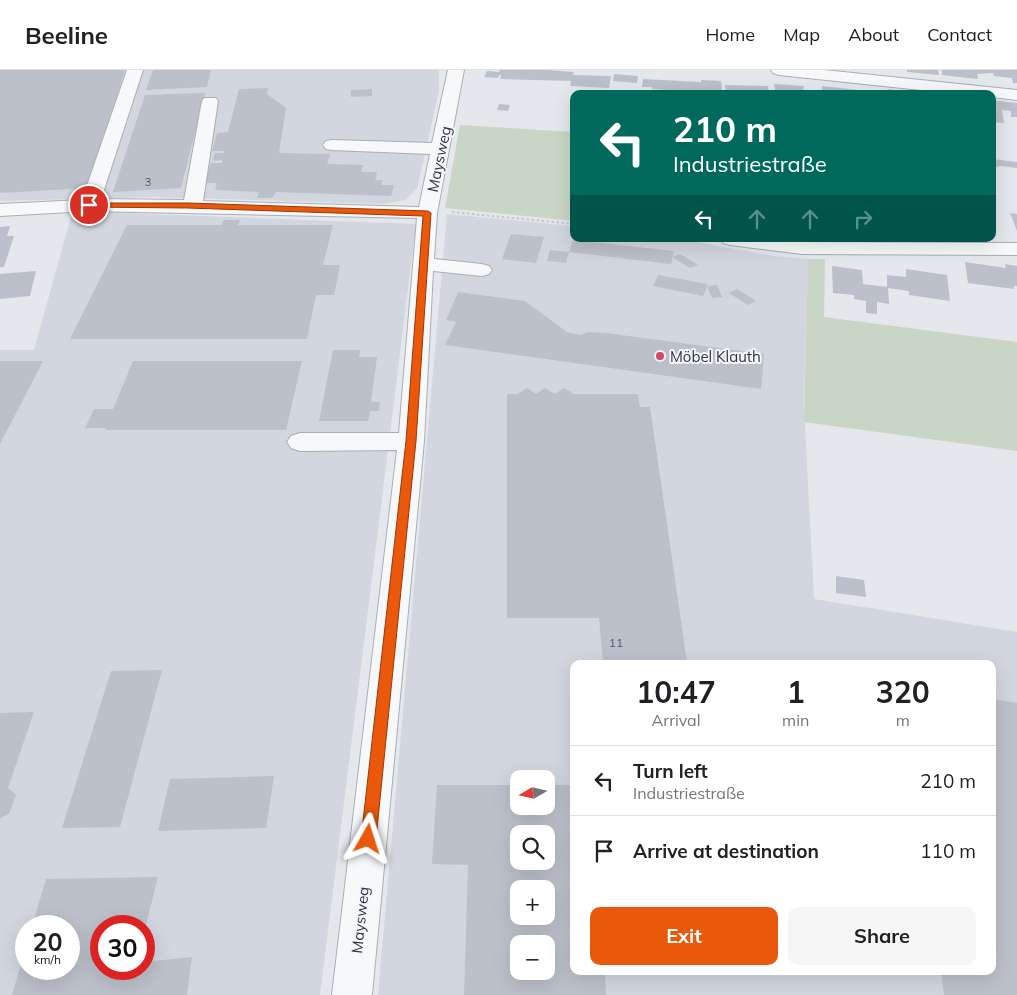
<!DOCTYPE html>
<meta charset="utf-8">
<style>
:root{--surface:#fff;--page:#f6f6f6;--text:#202124;--muted:#757577;--line:#e0e0e0;--accent:#ea580c}
body{margin:0;font-family:Mulish,sans-serif;background:var(--page);color:var(--text);height:100vh;display:flex;flex-direction:column;font-size:19px;white-space:nowrap}
*{box-sizing:border-box;margin:0}
p{font-size:16px;color:var(--muted)}
.icon{flex:none;width:28px;height:28px;fill:none;stroke:currentColor;stroke-width:2;stroke-linecap:round;stroke-linejoin:round}
.map{position:relative;flex:1;overflow:hidden}
.details{position:absolute;left:570px;top:590px;width:426px;height:315px;display:flex;flex-direction:column;background:var(--surface);border-radius:10px;box-shadow:0 5px 20px #0002}
.details>*{flex:none}
.guide{position:absolute;left:570px;top:20px;width:426px;height:152px;border-radius:10px;box-shadow:0 5px 20px #0002;background:#00695c;color:#fff;overflow:hidden}
.needle{width:32px;rotate:261deg}
.controls{position:absolute;left:510px;top:700px;display:grid;gap:10px}
.controls a{display:grid;place-items:center;width:45px;height:45px;border-radius:10px;background:var(--surface);box-shadow:0 5px 20px #0002;font-size:25px}
.speed{position:absolute;left:15px;top:845px;display:flex;gap:10px;font-size:25px;font-weight:700;text-align:center}
.speed>*{display:grid;place-content:center;width:65px;height:65px;border-radius:50%;background:var(--surface);box-shadow:0 5px 20px #0002;line-height:1}
.speed small{font-size:12px;font-weight:400}
.speed .limit{border:8px solid #d22;background:#fff;color:#111}
.pin{position:absolute;display:grid;place-items:center;width:42px;height:42px;color:#fff;margin:-21px;border:2px solid #fff;border-radius:50%;box-shadow:0 1px 5px #0007}
.me{position:absolute;width:55px;margin:-28px;rotate:6deg;stroke-linejoin:round;filter:drop-shadow(0 0 4px #0008)}
.turn{display:flex;align-items:center;gap:18px;height:105px;padding:0 20px;font-size:22px}
.turn .icon{width:65px;height:65px;stroke-width:2.5}
.turn b{display:block;font-size:35px;line-height:42px}
.lanes{display:flex;align-items:center;height:48px;padding:0 20px;background:#0003;justify-content:center;gap:25px;direction:ltr}
.lanes .off{opacity:.35}
.eta{display:flex;justify-content:space-evenly;align-items:center;height:85px;text-align:center}
.eta b{font-size:30px;font-weight:700;line-height:35px}
.button{display:flex;gap:10px;margin-top:auto;padding:10px 20px}
.button a{flex:1;height:58px;border-radius:10px;background:var(--accent);color:#fff;font-size:20px;font-weight:700;line-height:58px;text-align:center}
.button a+a{background:var(--page);color:var(--text)}
ul{padding:0;list-style:none}
li{display:flex;align-items:center;gap:15px;height:70px;padding:0 20px;border-top:1px solid var(--line)}
li div{flex:1}
li b{display:block;font-size:19px}
li em{font-style:normal}
header{display:flex;align-items:center;gap:30px;box-sizing:border-box;height:70px;padding:0 25px;background:var(--surface);border-bottom:1px solid var(--line)}
header strong{font-size:24px}
nav{display:flex;gap:28px;margin-inline-start:auto;font-size:18px}
.map>svg:first-child{display:block}
.built{fill:#d2d6de;fill-rule:evenodd}
.green{fill:#c9d6c5}
.building{fill:#bbc0ca;fill-rule:evenodd}
.lines{fill:none;stroke-linecap:round;stroke-linejoin:round}
.minor-casing{stroke:#a9aeb7;stroke-width:2}
.path{stroke:#c2c5cb;stroke-width:2;stroke-dasharray:2.5 2.5;stroke-linecap:butt}
.minor{fill:#f7f8fa;fill-rule:evenodd}
.route{fill:#ea580c;stroke:#983908}
.poi-dot{fill:#d1495b;stroke:#f4f6f9;stroke-width:2}
.labels{text-anchor:middle;dominant-baseline:central;stroke-width:4;stroke-linejoin:round;paint-order:stroke}
.far-number-label{font-size:11px;fill:#4f5766}
.number-label{font-size:12px;fill:#4f5766}
.street-label{font-size:15px;fill:#2b3445;stroke:#f4f6f9}
.poi-label{font-size:15px;fill:#2b3445;stroke:#f4f6f9;text-anchor:start}
</style>
<header>
<strong>Beeline</strong>
<nav><a>Home</a><a>Map</a><a>About</a><a>Contact</a></nav>
</header>
<div class="map">
<svg width="1017" height="925" viewBox="0 0 1017 925">
<rect width="100%" height="100%" fill="#e4e7ec"/>
<g class="built">
<path d="M0 0H439V21L417 119 405 130 383 134 154 127 0 131Z"/>
<path d="M93 142 416 154 320 925H0V280H34L72 143ZM26 856H69V899H26ZM101 856H144V899H101Z"/>
<path d="M447 144 574 156V169H680L774 186 808 189 804 335 814 529 1017 562V925H378ZM574 594H992V901H574ZM519 709H546V736H519ZM519 764H546V791H519ZM519 819H546V846H519ZM519 874H546V901H519Z"/>
</g>
<g class="green">
<path d="M460 55 574 62V151L445 138Z"/>
<path d="M808 189H825L824 247 1017 272V381L804 352Z"/>
</g>
<g class="building">
<path d="M0 0H125L88 118 0 123Z"/>
<path d="M153 0H211L207 17 146 20Z"/>
<path d="M500 0H547L574 2 573 5 611 6 609 18 570 16 571 11 500 9 501 5H499L498 8 484 7 487 1 499 2Z"/>
<path d="M907 0H938L939 5 907 2Z"/>
<path d="M942 0H1017V13H1013L1012 8 994 6 993 3 977 4 978 9 942 5Z"/>
<path d="M614 4 638 6 637 13 613 11Z"/>
<path d="M643 9 701 12V10L721 11 722 19 720 24 652 19V17H642Z"/>
<path d="M774 14 804 16 803 20 822 22V16L858 20V24H801L787 22 788 24H778V21H775Z"/>
<path d="M725 15 768 16 769 24H726Z"/>
<path d="M268 18 267 24 286 38 279 83 330 84 327 94 363 95 361 102H377L375 110H383L381 115H394L391 126 276 122 272 128H257L259 122 215 120 217 113H205L211 93H222V90L213 91 215 83H224V81H212L217 63 228 62 239 19Z"/>
<path d="M372 19V26L351 27V20Z"/>
<path d="M888 19 920 23V24H888Z"/>
<path d="M205 23 181 118 113 122 145 25Z"/>
<path d="M992 30 1017 33V47H1011V41L1002 40 1004 53 992 52Z"/>
<path d="M499 34 510 35 508 41 497 40Z"/>
<path d="M992 89 1017 92V98L1000 96 993 98Z"/>
<path d="M1010 143 1017 144V161Z"/>
<path d="M224 150H240L238 155H333L323 195H340L334 225H316L307 269H70L127 155H221Z"/>
<path d="M10 156 7 166H14L4 197H0V157Z"/>
<path d="M511 164 544 167 536 193 502 189Z"/>
<path d="M573 170 674 181 671 194 569 182Z"/>
<path d="M550 180 569 182 566 193 547 191Z"/>
<path d="M680 184 698 195 690 198 672 187Z"/>
<path d="M965 192 1006 198 1005 194 1017 196V216H1014V219L968 213Z"/>
<path d="M832 196 862 200 863 214 887 217V205L906 207V199L947 205 950 231 909 225V221L888 218 889 234 877 232V244L866 243V231L854 229V225L833 223Z"/>
<path d="M36 201 30 226 0 229V204Z"/>
<path d="M658 205 707 214V216L717 215 722 227 712 228 707 216 703 226 653 216Z"/>
<path d="M737 219 756 231 748 235 729 223Z"/>
<path d="M458 222 525 231 567 262 580 265 588 262 606 263 764 284 761 319 445 275 456 252 446 250Z"/>
<path d="M333 280H360L359 287H377L371 332H380L379 341H370L368 351H319Z"/>
<path d="M0 291H43L0 374Z"/>
<path d="M133 291H302L286 360H105L106 358H85L94 339H113Z"/>
<path d="M527 318 536 324 545 318 555 324 564 318 574 324H638L640 337H650L687 592 603 593 599 548H507V324H517Z"/>
<path d="M836 506 864 510 866 527 836 523Z"/>
<path d="M162 600 120 757 62 758 111 601Z"/>
<path d="M992 629 1017 633V925H944L941 901H992Z"/>
<path d="M34 642 8 718 16 725 9 744 0 748V643Z"/>
<path d="M274 706 266 758 158 761 170 709Z"/>
<path d="M437 715H519V736H546V715H574V901H605L606 925H464L468 795 432 794ZM519 764H546V791H519ZM519 819H546V846H519ZM519 874H546V901H519Z"/>
<path d="M158 807 144 863V856H101V899H144V892L192 887 187 925H12L26 877V899H69V856H32L46 809Z"/>
</g>
<g class="lines">
<defs>
<g id="minor">
<path d="M127 0H143L101 129 184 130 202 31 204 28H216L218 31 203 131 419 137 430 84 332 80 326 79 323 75 326 71 332 70 432 73 448 0H464L437 143 434 189 482 194 489 196 492 200 489 204 482 206 433 201 424 371 372 925H332L397 380 300 381 291 378 287 372 291 366 300 363H399L417 148 89 141 0 146V134L82 130Z"/>
<path d="M771 0H824L1017 20V30L992 27V24H959L779 5 773 3Z"/>
<path d="M720 169H776L802 172 1017 173V185L802 184 730 175 723 173Z"/>
</g>
</defs>
<use href="#minor" class="minor-casing"/>
<path class="path" d="M452 142 574 154"/>
<use href="#minor" class="minor"/>
</g>
<path class="route" d="M86 133H188L428 141 431 143 416 371 376 769 373 774 368 776 363 774 361 769 406 371 423 146 188 138 89 137 85 135Z"/>
<circle class="poi-dot" cx="660" cy="286" r="5"/>
<g class="labels">
<g class="far-number-label">
<text x="148" y="112">3</text>
</g>
<g class="number-label">
<text x="616" y="572">11</text>
</g>
<g class="street-label">
<text transform="translate(439 89) rotate(-78)">Maysweg</text>
<text transform="translate(360 850) rotate(-84)">Maysweg</text>
</g>
<g class="poi-label">
<text x="670" y="286">Möbel Klauth</text>
</g>
</g>
</svg>
<div class="controls">
<a><svg class="needle" viewBox="-14 -14 28 28"><path d="M0-13l5 13h-10z" fill="#e53935"/><path d="M0 13l5-13h-10z" fill="#757577"/></svg></a>
<a><svg class="icon" aria-label="search" viewBox="0 0 24 24"><circle cx="10" cy="10" r="6"/><path d="M15 15l6 6"/></svg></a>
<a>+</a>
<a>−</a>
</div>
<div class="speed"><div>20<small>km/h</small></div><div class="limit">30</div></div>
<div class="pin" style="left:89px;top:135px;background:#d93025"><svg class="icon" aria-label="arrive" viewBox="0 0 24 24"><path d="M6 21V4h12l-3 4 3 4H6"/></svg></div>
<svg class="me" style="left:368px;top:769px" viewBox="-20 -20 40 40"><path d="M0-17L14 15 0 8-14 15z" fill="#ea580c" stroke="#fff" stroke-width="4"/></svg>
<div class="guide">
<div class="turn"><svg class="icon" aria-label="left" viewBox="0 0 24 24"><path d="M17 20v-9H6M10 6l-5 5 5 5"/></svg><div><b>210 m</b>Industriestraße</div></div>
<div class="lanes"><svg class="icon" aria-label="left" viewBox="0 0 24 24"><path d="M17 20v-9H6M10 6l-5 5 5 5"/></svg><svg class="icon off" aria-label="ahead" viewBox="0 0 24 24"><path d="M12 20V5M6 11l6-6 6 6"/></svg><svg class="icon off" aria-label="ahead" viewBox="0 0 24 24"><path d="M12 20V5M6 11l6-6 6 6"/></svg><svg class="icon off" aria-label="right" viewBox="0 0 24 24"><path d="M7 20v-9h11M14 6l5 5-5 5"/></svg></div>
</div>
<section class="details">
<div class="eta">
<div><b>10:47</b><p>Arrival</p></div>
<div><b>1</b><p>min</p></div>
<div><b>320</b><p>m</p></div>
</div>
<ul>
<li><svg class="icon" aria-label="left" viewBox="0 0 24 24"><path d="M17 20v-9H6M10 6l-5 5 5 5"/></svg><div><b>Turn left</b><p>Industriestraße</p></div><em>210 m</em></li>
<li><svg class="icon" aria-label="arrive" viewBox="0 0 24 24"><path d="M6 21V4h12l-3 4 3 4H6"/></svg><div><b>Arrive at destination</b></div><em>110 m</em></li>
</ul>
<div class="button"><a>Exit</a><a>Share</a></div>
</section>
</div>
